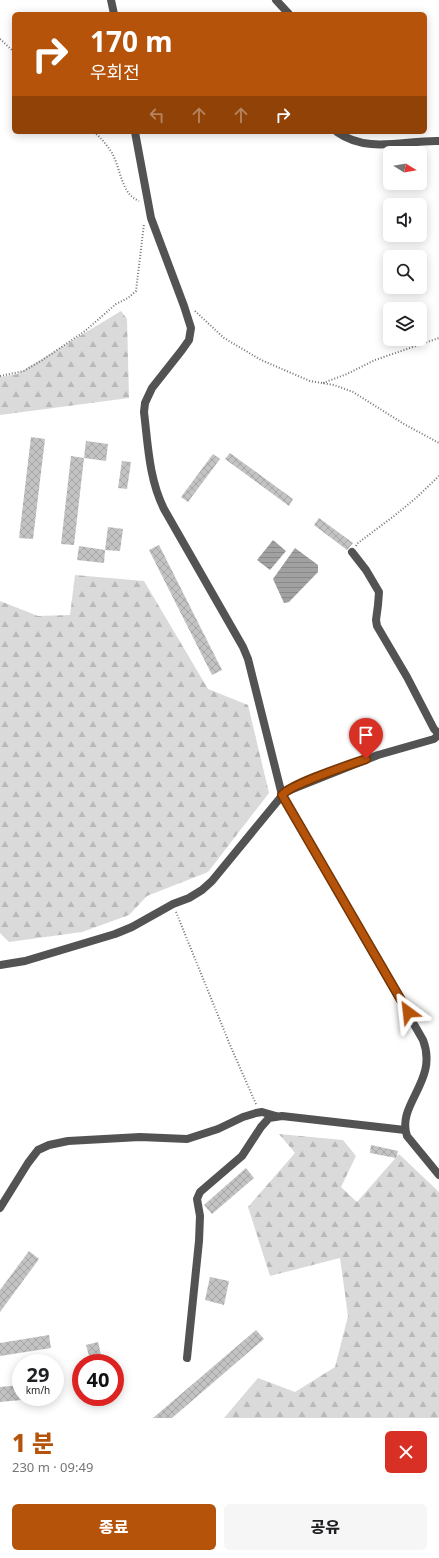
<!DOCTYPE html>
<html lang="ko">
<meta charset="utf-8">
<style>
:root{--surface:#fff;--page:#f6f6f6;--text:#202124;--muted:#757577;--accent:#b45309}
body{margin:0;font-family:"Noto Sans","Noto Sans KR",sans-serif;background:var(--page);color:var(--text);height:100vh;display:flex;flex-direction:column;font-size:15px;white-space:nowrap}
*{box-sizing:border-box;margin:0}
p{font-size:13px;color:var(--muted)}
.icon{flex:none;width:22px;height:22px;fill:none;stroke:currentColor;stroke-width:2;stroke-linecap:round;stroke-linejoin:round}
.map{position:relative;height:1418px;overflow:hidden}
.sheet{display:flex;flex-direction:column;background:var(--surface);flex:1}
.sheet>*{flex:none}
.hud{position:absolute;left:12px;top:12px;width:415px;height:122px;border-radius:6px;box-shadow:0 2px 10px #0003;background:#b45309;color:#fff;overflow:hidden}
.needle{width:26px;rotate:101deg}
.buttons{position:absolute;left:383px;top:146px;display:grid;gap:8px}
.buttons a{display:grid;place-items:center;width:44px;height:44px;border-radius:6px;background:var(--surface);box-shadow:0 2px 10px #0003;font-size:20px}
.speed{position:absolute;left:12px;top:1354px;display:flex;gap:8px;font-size:20px;font-weight:700;text-align:center}
.speed>*{display:grid;place-content:center;width:52px;height:52px;border-radius:50%;background:var(--surface);box-shadow:0 2px 10px #0003;line-height:1}
.speed small{font-size:10px;font-weight:400}
.speed .limit{border:6px solid #d22;background:#fff;color:#111}
.pin{position:absolute;display:grid;place-items:center;width:34px;height:34px;color:#fff;margin:-41px -17px;border-radius:50% 50% 50% 0;rotate:-45deg;box-shadow:0 0 4px #0007}
.pin .icon{rotate:45deg}
.me{position:absolute;width:44px;margin:-22px;rotate:330deg;stroke-linejoin:round;filter:drop-shadow(0 0 3px #0008)}
.turn{display:flex;align-items:center;gap:14px;height:84px;padding:0 12px;font-size:18px}
.turn .icon{width:52px;height:52px;stroke-width:2.5}
.turn b{display:block;font-size:28px;line-height:34px}
.lanes{display:flex;align-items:center;height:38px;padding:0 12px;background:#0003;justify-content:center;gap:20px;direction:ltr}
.lanes .off{opacity:.35}
.round{display:grid;place-items:center;flex:none;width:42px;height:42px;border-radius:6px;background:var(--page)}
.overview{display:flex;align-items:center;justify-content:space-between;height:68px;padding:0 12px}
h1{font-size:24px;font-weight:800;line-height:30px;color:var(--accent)}
.primary-button{display:flex;gap:8px;margin-top:auto;padding:8px 12px}
.primary-button a{flex:1;height:46px;border-radius:6px;background:var(--accent);color:#fff;font-size:16px;font-weight:800;line-height:46px;text-align:center}
.primary-button a+a{background:var(--page);color:var(--text)}
.map>svg:first-child{display:block}
.forest{fill:url(#forest-firs)}
.water{fill:url(#water-rules)}
.building{fill:url(#building-cross-hatch)}
.lines{fill:none;stroke-linecap:round;stroke-linejoin:round}
.path{stroke:#757575;stroke-width:2;stroke-dasharray:1 2;stroke-linecap:butt}
.minor{stroke:#535353;stroke-width:8}
.tertiary{stroke:#535353;stroke-width:8}
.route-casing{stroke:#753606;stroke-width:10}
.route{stroke:#b45309;stroke-width:7}
</style>
<div class="map">
<svg width="439" height="1418" viewBox="0 0 439 1418">
<defs>
<pattern id="forest-firs" width="22" height="20" patternUnits="userSpaceOnUse"><rect width="22" height="20" fill="#dadada"/><path d="M5 1l3.5 6h-7zM16 11l3.5 6h-7z" fill="#b9b9b9"/></pattern>
<pattern id="water-rules" width="6" height="5" patternUnits="userSpaceOnUse"><rect width="6" height="5" fill="#a1a1a1"/><path d="M0 2.5h6" fill="none" stroke="#898989"/></pattern>
<pattern id="building-cross-hatch" width="8" height="8" patternUnits="userSpaceOnUse"><rect width="8" height="8" fill="#c3c3c3"/><path d="M0 0l8 8M0 8l8-8" fill="none" stroke="#a6a6a6"/></pattern>
</defs>
<rect width="100%" height="100%" fill="#fff"/>
<g class="forest">
<path d="M121 311 127 319 129 398 0 415V377L17 374Z"/>
<path d="M75 575 144 581 208 689 248 705 269 793 208 872 147 896 129 915 82 932 9 942 0 933V601L38 616 70 615Z"/>
<path d="M279 1134 343 1140 356 1156 341 1187 357 1202 399 1154 439 1192V1418H224L258 1378 295 1392 335 1367 348 1316 340 1258 270 1276 248 1207 295 1153Z"/>
</g>
<g class="water">
<path d="M273 540 286 551 270 570 257 560Z"/>
<path d="M295 548 318 565V572L289 602 284 603 273 579Z"/>
</g>
<g class="building">
<path d="M31 437 45 439 33 539 19 538Z"/>
<path d="M86 441 108 444 106 461 84 458Z"/>
<path d="M230 453 293 499 289 506 225 459Z"/>
<path d="M213 454 220 459 188 502 181 497Z"/>
<path d="M71 456 84 458 74 545 61 544Z"/>
<path d="M122 461 131 462 127 489 118 488Z"/>
<path d="M319 518 353 543 347 550 314 525Z"/>
<path d="M108 527 123 529 120 551 105 550Z"/>
<path d="M159 545 222 670 212 675 149 550Z"/>
<path d="M79 546 105 550 104 563 77 560Z"/>
<path d="M371 1145 398 1151 396 1158 370 1153Z"/>
<path d="M246 1168 254 1178 212 1214 204 1205Z"/>
<path d="M29 1251 39 1259 0 1312V1290Z"/>
<path d="M210 1277 229 1281 224 1305 205 1300Z"/>
<path d="M256 1330 264 1339 172 1418H153Z"/>
<path d="M49 1335 51 1348 0 1356V1343Z"/>
<path d="M98 1342 103 1363H91L86 1345Z"/>
<path d="M21 1385V1400L0 1402V1387Z"/>
</g>
<g class="lines">
<g class="path">
<path d="M0 39 14 52"/>
<path d="M94 132C101 138 107 145 112 153 121 169 121 194 139 201"/>
<path d="M195 311 224 338 261 360 310 381 334 385 353 392 404 424 439 443"/>
<path d="M0 376 24 371 41 361 85 331 116 304 128 298 136 291 144 224"/>
<path d="M323 383 347 374 375 360 439 338"/>
<path d="M356 546 358 543 394 516 416 498 439 476"/>
<path d="M176 912 230 1045 256 1104"/>
</g>
<g class="minor">
<path d="M276 0 289 14"/>
<path d="M337 132C368 154 404 140 439 141"/>
<path d="M352 552 366 570 379 592 378 605 376 620 377 626 407 677 434 729 439 734"/>
<path d="M0 965 25 961 115 934 132 927 173 904 189 898 202 890 212 881 285 792 378 755 434 739 439 734"/>
<path d="M0 1208 28 1163 38 1150 49 1145 68 1141 140 1137 187 1139 218 1129 243 1117 256 1113 262 1112 276 1116"/>
<path d="M187 1358 199 1241 200 1216 197 1199 200 1192 242 1156 261 1127 269 1118 282 1116 405 1130"/>
</g>
<g class="tertiary">
<path d="M111 0 114 14"/>
<path d="M135 132 151 218 184 306 191 328 189 340 182 350 152 388 145 403 144 412C148 445 149 479 164 509L243 647 248 659 282 795 423 1040C439 1081 396 1104 407 1136L439 1175"/>
</g>
</g>
<g class="lines">
<defs>
<path id="route" d="M366 759C349 765 291 784 282 795L408 1012"/>
</defs>
<use href="#route" class="route-casing"/>
<use href="#route" class="route"/>
</g>
</svg>
<div class="buttons">
<a><svg class="needle" viewBox="-14 -14 28 28"><path d="M0-13l5 13h-10z" fill="#e53935"/><path d="M0 13l5-13h-10z" fill="#757577"/></svg></a>
<a><svg class="icon" aria-label="sound" viewBox="0 0 24 24"><path d="M4 9h4l5-4v14l-5-4H4zM17 9q2 3 0 6"/></svg></a>
<a><svg class="icon" aria-label="search" viewBox="0 0 24 24"><circle cx="10" cy="10" r="6"/><path d="M15 15l6 6"/></svg></a>
<a><svg class="icon" aria-label="layers" viewBox="0 0 24 24"><path d="M12 4l9 5-9 5-9-5zM3 14l9 5 9-5"/></svg></a>
</div>
<div class="speed"><div>29<small>km/h</small></div><div class="limit">40</div></div>
<div class="pin" style="left:366px;top:759px;background:#d93025"><svg class="icon" aria-label="arrive" viewBox="0 0 24 24"><path d="M6 21V4h12l-3 4 3 4H6"/></svg></div>
<svg class="me" style="left:408px;top:1012px" viewBox="-20 -20 40 40"><path d="M0-17L14 15 0 8-14 15z" fill="#b45309" stroke="#fff" stroke-width="4"/></svg>
<div class="hud">
<div class="turn"><svg class="icon" aria-label="right" viewBox="0 0 24 24"><path d="M7 20v-9h11M14 6l5 5-5 5"/></svg><div><b>170 m</b>우회전</div></div>
<div class="lanes"><svg class="icon off" aria-label="left" viewBox="0 0 24 24"><path d="M17 20v-9H6M10 6l-5 5 5 5"/></svg><svg class="icon off" aria-label="ahead" viewBox="0 0 24 24"><path d="M12 20V5M6 11l6-6 6 6"/></svg><svg class="icon off" aria-label="ahead" viewBox="0 0 24 24"><path d="M12 20V5M6 11l6-6 6 6"/></svg><svg class="icon" aria-label="right" viewBox="0 0 24 24"><path d="M7 20v-9h11M14 6l5 5-5 5"/></svg></div>
</div>
</div>
<section class="sheet">
<div class="overview"><div><h1>1 분</h1><p>230 m · 09:49</p></div><a class="round" style="background:#d93025;color:#fff"><svg class="icon" aria-label="close" viewBox="0 0 24 24"><path d="M6 6l12 12M18 6L6 18"/></svg></a></div>
<div class="primary-button"><a>종료</a><a>공유</a></div>
</section>
